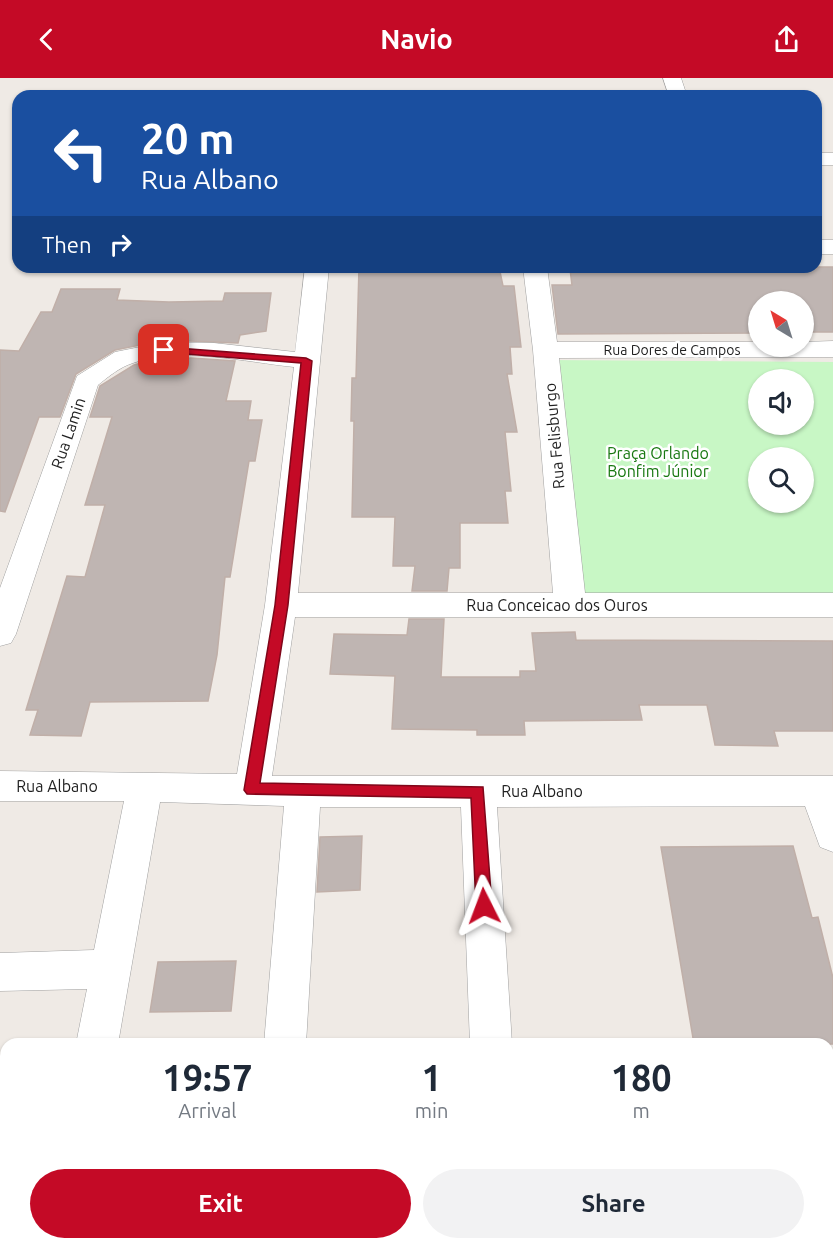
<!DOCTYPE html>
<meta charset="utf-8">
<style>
:root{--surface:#fff;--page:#f2f2f3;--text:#1f2937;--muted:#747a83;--accent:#c40a26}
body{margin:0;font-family:Ubuntu,sans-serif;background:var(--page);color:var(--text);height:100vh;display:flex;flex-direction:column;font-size:22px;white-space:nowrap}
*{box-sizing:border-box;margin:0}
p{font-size:20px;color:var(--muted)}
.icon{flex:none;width:33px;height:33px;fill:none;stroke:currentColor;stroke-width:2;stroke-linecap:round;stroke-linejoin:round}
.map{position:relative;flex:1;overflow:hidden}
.drawer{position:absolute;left:0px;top:960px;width:834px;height:212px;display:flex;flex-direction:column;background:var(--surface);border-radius:18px 18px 0 0;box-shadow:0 2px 4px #0004}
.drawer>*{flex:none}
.top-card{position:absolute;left:12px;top:12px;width:810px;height:183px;border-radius:18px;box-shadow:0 2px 4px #0004;background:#1a4fa0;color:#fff;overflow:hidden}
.needle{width:39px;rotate:322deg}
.fabs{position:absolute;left:748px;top:213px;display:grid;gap:12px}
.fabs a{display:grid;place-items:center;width:66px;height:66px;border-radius:50%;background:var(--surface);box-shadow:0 2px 4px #0004;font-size:30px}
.pin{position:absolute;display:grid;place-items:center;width:51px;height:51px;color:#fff;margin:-26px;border-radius:12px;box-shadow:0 3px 9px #0006}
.me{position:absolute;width:66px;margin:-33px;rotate:357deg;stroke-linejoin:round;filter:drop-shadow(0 0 4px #0008)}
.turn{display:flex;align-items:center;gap:21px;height:126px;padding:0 30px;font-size:27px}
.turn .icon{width:78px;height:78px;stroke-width:2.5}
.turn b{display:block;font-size:42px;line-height:51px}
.then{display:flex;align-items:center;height:57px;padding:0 30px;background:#0003;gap:12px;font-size:22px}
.eta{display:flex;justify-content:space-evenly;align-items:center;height:102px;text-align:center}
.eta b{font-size:36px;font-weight:600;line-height:42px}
.button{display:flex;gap:12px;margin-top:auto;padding:12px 30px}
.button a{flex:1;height:69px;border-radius:36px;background:var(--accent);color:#fff;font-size:24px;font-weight:600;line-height:69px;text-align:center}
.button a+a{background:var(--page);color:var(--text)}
header{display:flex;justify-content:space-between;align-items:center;height:78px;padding:0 30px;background:var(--accent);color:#fff;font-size:27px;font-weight:600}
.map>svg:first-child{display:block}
.park{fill:#c8f7c5;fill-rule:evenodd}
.building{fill:#bfb5b2;stroke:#c0afa8;stroke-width:1.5}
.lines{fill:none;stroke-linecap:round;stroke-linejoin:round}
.street-casing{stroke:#a0a0a0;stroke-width:1}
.street{fill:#fff;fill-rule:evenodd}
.route{fill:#c40a26;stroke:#7f0619;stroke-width:1.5}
.labels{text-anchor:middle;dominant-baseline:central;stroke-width:5;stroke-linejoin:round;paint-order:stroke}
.far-street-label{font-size:14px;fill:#1f1f1f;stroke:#fff}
.street-label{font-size:16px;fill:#1f1f1f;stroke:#fff}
.park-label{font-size:16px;fill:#187811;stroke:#fff}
</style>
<header><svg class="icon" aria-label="back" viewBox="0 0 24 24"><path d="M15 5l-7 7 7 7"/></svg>Navio<svg class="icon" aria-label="share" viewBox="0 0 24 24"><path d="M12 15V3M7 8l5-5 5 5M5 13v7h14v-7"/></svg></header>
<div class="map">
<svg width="833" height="1171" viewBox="0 0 833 1171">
<rect width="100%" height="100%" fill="#efeae5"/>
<path class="park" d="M547 282 833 284V528L570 527ZM759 302H804V346H759ZM759 380H804V424H759Z"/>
<g class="building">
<path d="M359 189H499L503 208H514L521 269H510L512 296H507L517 354H505L511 413H505L508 445H460V490H449L447 513H412L415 488H393L395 439H352L354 343H351L352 300H356Z"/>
<path d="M579 189H833V254H804V224H759L757 255 558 256 552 207H572L570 191Z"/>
<path d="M61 211H120L117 222 169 224 223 223 225 215H271L266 253 240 257 238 265 165 262 115 272 76 296 60 339H39L5 434 0 433V272L19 273 41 234H52Z"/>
<path d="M191 280 235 283 226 323H251L248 342H262L255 383H249L230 499H225L217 577 208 623 90 624 81 658 30 657 38 632H26L67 498 85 499 105 427H85L112 339H90L100 308 134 287 152 282Z"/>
<path d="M409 541H444L441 599H520V593H536L532 555 575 554 576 562 833 563V653H774L778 668 715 667 707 627H639L642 642 524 643 525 657H477V652L392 651 395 598 330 596 334 556 407 557Z"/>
<path d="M362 758 360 812 317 814 320 759Z"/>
<path d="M793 768 812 840 818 839 833 900V966H694L661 769Z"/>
<path d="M236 883 231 933 150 934 158 884Z"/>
</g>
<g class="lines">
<defs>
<g id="street">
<path d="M663 0H681L687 18H669Z"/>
<rect x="816" y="75" width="17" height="12"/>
<rect x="816" y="162" width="17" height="14"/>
<path d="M305 189H329L298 515H553L533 272 523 189H547L557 264H759V268H804V264L833 263V279L559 280 585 515H833V539H295L272 698H833V774L820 769 805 728 497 729 512 966H470L461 729H320L306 966H264L284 728 160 724 118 966H76L87 911 0 913V875L94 872 124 723H0V693L237 696 265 527 294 289C246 284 179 268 133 285 120 289 108 299 98 307L16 556 11 565 0 568V510L77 298 115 274 165 264 214 265 295 274Z"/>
<path d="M34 1166H82L81 1171H33Z"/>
<path d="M259 1166H307L308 1171H260Z"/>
<rect x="477" y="1166" width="48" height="5"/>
</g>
</defs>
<use href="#street" class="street-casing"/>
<use href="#street" class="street"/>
</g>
<path class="route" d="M164 269 306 280 312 283 288 527 260 705 483 709 492 828 489 833 484 836 478 833 476 828 471 720 247 716 244 712 275 527 301 285 160 274 158 272Z"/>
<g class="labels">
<g class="far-street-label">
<text x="672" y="272">Rua Dores de Campos</text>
</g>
<g class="street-label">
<text transform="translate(68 355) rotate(-71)">Rua Lamin</text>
<text transform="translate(554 358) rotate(-95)">Rua Felisburgo</text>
<text x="557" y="527">Rua Conceicao dos Ouros</text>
<text x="57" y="708">Rua Albano</text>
<text x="542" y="713">Rua Albano</text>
</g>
<g class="park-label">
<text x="658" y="375">Praça Orlando<tspan x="658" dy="18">Bonfim Júnior</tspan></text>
</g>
</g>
</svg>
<div class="fabs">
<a><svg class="needle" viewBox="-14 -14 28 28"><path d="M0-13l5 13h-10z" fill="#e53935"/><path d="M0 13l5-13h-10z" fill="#747a83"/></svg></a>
<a><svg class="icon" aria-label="sound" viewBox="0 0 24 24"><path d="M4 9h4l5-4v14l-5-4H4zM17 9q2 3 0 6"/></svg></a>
<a><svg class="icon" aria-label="search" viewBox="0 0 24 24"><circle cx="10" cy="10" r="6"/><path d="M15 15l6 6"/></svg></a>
</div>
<div class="pin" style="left:164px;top:272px;background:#d93025"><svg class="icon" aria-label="arrive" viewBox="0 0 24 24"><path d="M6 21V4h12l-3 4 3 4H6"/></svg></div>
<svg class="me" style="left:484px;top:828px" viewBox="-20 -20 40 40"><path d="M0-17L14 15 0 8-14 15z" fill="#c40a26" stroke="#fff" stroke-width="4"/></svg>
<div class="top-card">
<div class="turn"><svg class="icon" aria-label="left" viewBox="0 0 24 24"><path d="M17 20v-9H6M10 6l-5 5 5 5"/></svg><div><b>20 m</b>Rua Albano</div></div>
<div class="then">Then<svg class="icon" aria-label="right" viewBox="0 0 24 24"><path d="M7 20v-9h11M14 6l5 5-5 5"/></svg></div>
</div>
<section class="drawer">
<div class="eta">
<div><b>19:57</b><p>Arrival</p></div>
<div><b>1</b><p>min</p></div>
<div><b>180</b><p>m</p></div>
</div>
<div class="button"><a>Exit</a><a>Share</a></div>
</section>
</div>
